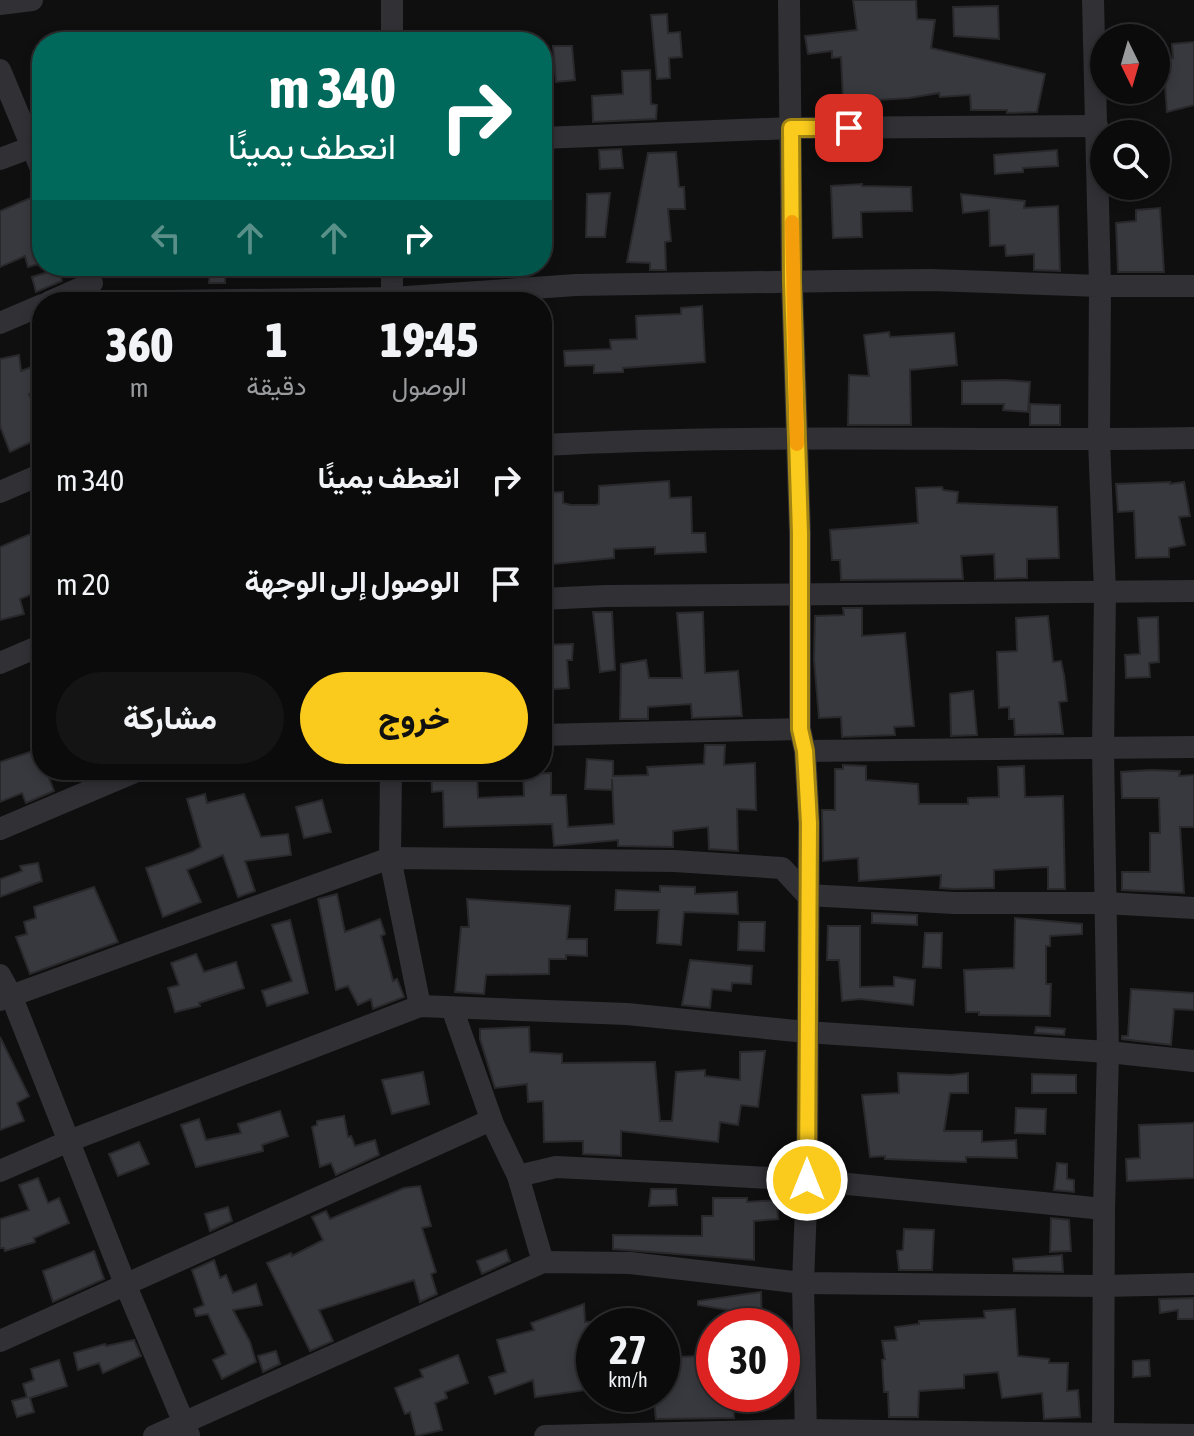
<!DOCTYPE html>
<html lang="ar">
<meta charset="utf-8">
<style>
:root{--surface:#0b0b0c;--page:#141415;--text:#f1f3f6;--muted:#9a9b9d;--line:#2b2b2d;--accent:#facb1d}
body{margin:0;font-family:"Asap Condensed",Vazirmatn,sans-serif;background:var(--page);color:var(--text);direction:rtl;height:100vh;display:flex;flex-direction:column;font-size:30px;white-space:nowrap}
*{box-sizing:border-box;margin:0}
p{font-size:26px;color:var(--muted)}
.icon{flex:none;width:44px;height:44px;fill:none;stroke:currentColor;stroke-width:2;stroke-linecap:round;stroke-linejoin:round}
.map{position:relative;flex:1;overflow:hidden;direction:ltr}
.side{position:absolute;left:32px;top:292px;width:520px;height:488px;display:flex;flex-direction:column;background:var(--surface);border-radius:32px;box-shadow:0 4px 12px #0003,0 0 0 2px var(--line);direction:rtl}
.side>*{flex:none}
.banner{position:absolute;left:32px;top:32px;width:520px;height:244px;border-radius:32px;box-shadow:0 4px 12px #0003,0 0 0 2px var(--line);direction:rtl;background:#00695c;color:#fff;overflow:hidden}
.needle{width:52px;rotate:175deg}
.fabs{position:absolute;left:1090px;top:24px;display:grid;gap:16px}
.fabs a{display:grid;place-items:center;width:80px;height:80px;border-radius:50%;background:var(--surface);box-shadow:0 4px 12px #0003,0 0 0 2px var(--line);font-size:40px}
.speed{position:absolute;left:576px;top:1308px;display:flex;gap:16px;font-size:40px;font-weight:700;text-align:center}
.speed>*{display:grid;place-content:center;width:104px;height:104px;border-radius:50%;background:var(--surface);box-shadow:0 4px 12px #0003,0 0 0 2px var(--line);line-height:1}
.speed small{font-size:20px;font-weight:400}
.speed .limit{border:12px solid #d22;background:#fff;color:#111}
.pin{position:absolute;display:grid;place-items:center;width:68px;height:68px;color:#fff;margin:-34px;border-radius:16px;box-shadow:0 4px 12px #0006}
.me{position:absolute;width:88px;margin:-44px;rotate:0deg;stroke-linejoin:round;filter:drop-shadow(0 0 6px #0008)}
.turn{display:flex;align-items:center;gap:28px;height:168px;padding:0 24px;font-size:36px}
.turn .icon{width:104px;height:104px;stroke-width:2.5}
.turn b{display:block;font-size:56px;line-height:68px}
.lanes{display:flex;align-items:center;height:76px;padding:0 24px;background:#0003;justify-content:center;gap:40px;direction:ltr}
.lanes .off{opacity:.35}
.eta{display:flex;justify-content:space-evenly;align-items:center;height:136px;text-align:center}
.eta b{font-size:48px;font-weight:800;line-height:56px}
.cta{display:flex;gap:16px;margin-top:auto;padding:16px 24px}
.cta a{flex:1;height:92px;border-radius:48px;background:var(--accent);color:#111;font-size:32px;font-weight:800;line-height:92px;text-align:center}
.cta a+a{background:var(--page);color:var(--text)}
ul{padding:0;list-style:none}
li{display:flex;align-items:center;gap:24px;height:104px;padding:0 24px}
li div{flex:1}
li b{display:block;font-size:30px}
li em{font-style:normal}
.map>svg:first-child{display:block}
.building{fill:#38393e;stroke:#29292c;stroke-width:2}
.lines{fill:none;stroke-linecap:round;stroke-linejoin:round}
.street{stroke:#303035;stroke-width:22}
.route-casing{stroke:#a28413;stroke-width:20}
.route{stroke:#facb1d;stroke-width:14}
.slow{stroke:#f59e0b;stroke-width:14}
</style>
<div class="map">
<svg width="1194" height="1436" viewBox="0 0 1194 1436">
<rect width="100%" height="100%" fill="#0f0f10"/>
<g class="building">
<path d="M853 0H916L917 19 935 20 931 48 1045 74 1037 112 1007 113V110H971L970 95 940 97 939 93 909 98 863 101V98L843 99 841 57 832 58V51L808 54 805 36 857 30Z"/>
<path d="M998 6 999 39 954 36 953 7Z"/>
<path d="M667 14 668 33 680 32 682 57 669 58 670 78 657 79 651 15Z"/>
<path d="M1194 42V105L1167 112 1163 59 1173 58 1172 44Z"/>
<path d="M553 46H572L575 80 556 82Z"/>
<path d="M650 70 651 104 657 105 656 119 593 122 592 96 623 94 622 71Z"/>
<path d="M621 149 623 168 600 169 599 150Z"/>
<path d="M1057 150 1058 166 1023 168V172L995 174 994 155Z"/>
<path d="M676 152 679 187H684L685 209H668L671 241 665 242 666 270H650V263L627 262 648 153Z"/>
<path d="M862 184V186L911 187 912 211 861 212 862 237 833 238 831 186Z"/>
<path d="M42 193V263L28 267 25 256 0 267V211Z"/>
<path d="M610 193 605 237H586L587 194Z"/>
<path d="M961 194 1025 201 1024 208 1058 206 1060 271 1034 270V254L1006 256 1005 245 990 246 989 210 963 213Z"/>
<path d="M1160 208 1164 272H1118L1116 223 1136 221V210Z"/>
<path d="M210 266H225V283H209Z"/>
<path d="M58 269 62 281 36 292 32 277Z"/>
<path d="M702 306 705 362 623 368V372L594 373V365L565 366 564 351 611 349 610 340 637 339 636 316 681 314V308Z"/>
<path d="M889 332 890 337 954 333 957 365 910 370 911 425H848L849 375 869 376 864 335Z"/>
<path d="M19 355 21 371 42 363V390L29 394 42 422V437L10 452 0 426V359Z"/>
<path d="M1005 380 1030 382 1028 412 1003 410 1004 404H962V381Z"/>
<path d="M1030 404 1060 405V425H1030Z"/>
<path d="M669 481 670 498 691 497 692 533H705L706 552 655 554V547L614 549V558L544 565 542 493 563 492V503L571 505H596L599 504V486Z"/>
<path d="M1170 482V484L1184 482 1190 516 1179 517 1185 545 1169 548V557L1136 558 1134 511 1118 512 1116 484Z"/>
<path d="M942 487 943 490 958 492 957 503 1057 507 1059 558 1027 559V578L995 579 994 554 961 556 963 579 841 580 840 560H832L830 530 918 523 916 488Z"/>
<path d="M42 529V590L20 599 24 614 0 620V547Z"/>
<path d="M843 608H862V636L905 633 914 726 894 727 895 735 842 737 841 717 819 718 814 660 815 616 844 615Z"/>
<path d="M593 612H612L615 670 600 672Z"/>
<path d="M703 612 705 673 738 671 742 716 692 718 691 704 648 707V719H620L621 664 646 660 649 678H682L677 613Z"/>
<path d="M1048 616 1053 662 1061 661 1064 675 1067 701 1059 702 1063 734 1015 735 1014 719H1009V707L999 708 997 652 1017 651 1016 618Z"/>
<path d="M1158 617 1159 662 1149 663 1150 677 1126 678 1125 655 1140 654 1138 618Z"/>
<path d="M573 644 572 660H567L569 688 542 690V645Z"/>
<path d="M973 691 977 735 951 736 950 694Z"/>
<path d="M705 745H725L724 765 755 763 756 810 737 809 738 851 709 849 708 827 673 831V847L618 846V840L554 846 552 824 444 827 443 791 432 792 431 770H477L478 798 524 796 523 774 551 773V795H566L568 827 614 824 612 779V790L585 789 587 759 613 761V776L648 775 647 767 704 764Z"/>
<path d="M42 748V770H46L54 791 26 803 22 793 0 802V762Z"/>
<path d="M843 765 866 766V780L918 784 919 804H968V798L999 797 998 767 1024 766 1025 797 1063 796 1065 889H1048V867L994 870V888L954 889 940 888 941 875 859 881 858 858 823 861 822 810H835V769H843Z"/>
<path d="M1150 770 1180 771 1179 776 1194 775V827H1180L1184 893 1122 890V872H1150V833H1160L1159 798H1122L1121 772Z"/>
<path d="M205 794 207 803 244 794 261 837 288 834 291 855 245 861 255 891 238 897 223 855 187 870 201 902 163 917 146 868 192 852 201 847 187 799Z"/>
<path d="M322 800 331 832 304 838 296 807Z"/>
<path d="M38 863 42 881 0 897V879L22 871 20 866Z"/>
<path d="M660 886 695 887V894L737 892 738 914 684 912 681 945 657 943 659 910H615L616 890 660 892Z"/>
<path d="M94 887 118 942 30 974 16 937 27 934 24 922 36 918 34 907Z"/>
<path d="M337 894 345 932 380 919 385 934 381 936 393 981 397 979 404 997 373 1009 371 999 358 1005 348 986 336 990 318 899Z"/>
<path d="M467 899 570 906 567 939H587V956L566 955V959H549V974L486 975 484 994 455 992 461 927H469Z"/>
<path d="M872 913 917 915V925L872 923Z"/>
<path d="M1015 918 1082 924V934L1050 936V946H1046V984H1051L1050 1016 979 1015V1012H966L964 970 1014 968Z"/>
<path d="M290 920 308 993 267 1006 262 991 292 981 272 925Z"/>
<path d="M739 922H765L764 951 738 950Z"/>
<path d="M828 926H860V987L894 986V977L915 980 913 1005 860 999 842 1001 839 960H827Z"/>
<path d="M925 933H942L941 968 923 967Z"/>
<path d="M196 954 204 972 236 962 244 988 199 1003 200 1006 175 1012 168 988 179 985 171 963Z"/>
<path d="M690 960 752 966 751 984 732 983 731 991 712 989 710 1008 682 1005Z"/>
<path d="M1131 989 1194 993V1010L1174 1009 1171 1045 1122 1039V1036H1128Z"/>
<path d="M529 1027 530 1052 562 1054V1063L655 1062 660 1121H672L676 1072 705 1070V1076L740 1080V1052L765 1051 758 1107 741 1105 738 1125 720 1122 718 1142 621 1131V1156L583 1154V1141L544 1142 543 1101 528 1102 527 1084 495 1088 480 1039V1029Z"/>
<path d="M1036 1027 1065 1029 1064 1035 1035 1033Z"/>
<path d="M0 1037 29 1096 17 1103 24 1121 0 1130Z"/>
<path d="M423 1072 429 1104 392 1114 382 1080Z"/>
<path d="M898 1073 951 1075 968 1073V1093H950L944 1131H982V1142L1016 1140 1017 1158 966 1157V1162L885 1159V1156L870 1157 862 1095 899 1093Z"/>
<path d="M1032 1074 1076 1075V1093H1032Z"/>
<path d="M1016 1108 1046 1109 1045 1134 1015 1133Z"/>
<path d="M280 1111 288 1136 262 1145 263 1151 196 1167 181 1125 199 1119 206 1140 241 1133 238 1124Z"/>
<path d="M344 1116 348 1137 351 1136 355 1146 375 1140 379 1155 336 1175 331 1163 320 1167 312 1127 317 1125V1121Z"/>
<path d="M1194 1123V1178L1127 1181 1126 1159 1140 1158 1139 1125Z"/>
<path d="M139 1142 149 1164 118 1176 109 1154Z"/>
<path d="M1057 1163 1067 1164V1179L1074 1180V1192L1054 1190Z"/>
<path d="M38 1178 48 1203 59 1198 69 1223 34 1238 35 1242 5 1251 4 1248H0V1219L29 1210 19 1185Z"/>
<path d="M420 1186 431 1226 422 1228 436 1272 431 1274 437 1294 420 1302 414 1280 319 1310 333 1341 310 1351 267 1263 291 1253 292 1256 323 1240 312 1217 326 1211 330 1219 404 1188Z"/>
<path d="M651 1189H676L677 1205 649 1206Z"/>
<path d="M713 1198H747V1202L777 1200 778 1219 754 1221V1260L613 1249V1235L702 1236V1216H713Z"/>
<path d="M228 1207 232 1221 210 1231 205 1214Z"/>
<path d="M1051 1218 1069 1220 1071 1251 1050 1252Z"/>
<path d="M904 1229 934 1230 932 1270H899L897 1251 903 1250Z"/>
<path d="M506 1250 510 1261 482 1274 477 1261Z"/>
<path d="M94 1251 104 1279 53 1302 43 1271Z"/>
<path d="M1062 1255 1063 1272 1014 1271 1013 1259Z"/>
<path d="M214 1260 220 1278 226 1275 233 1293 256 1284 262 1305 233 1310 250 1342 256 1362 222 1379 213 1360 226 1354 208 1314 196 1316 194 1309 204 1305 192 1270Z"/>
<path d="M761 1292 762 1326H734V1311L698 1305V1301Z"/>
<path d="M1194 1298V1319H1178V1310L1160 1313 1159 1299Z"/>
<path d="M584 1304 585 1322H594V1389L535 1397 533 1380 495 1394 489 1377 506 1372 497 1340 534 1330 531 1323Z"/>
<path d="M1015 1309 1018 1356 1049 1359V1363H1068L1067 1391 1078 1390 1080 1417 1044 1419 1042 1393 1002 1398 998 1372 964 1375V1388L919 1391 918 1417H889L888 1392H884L882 1360 885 1359 882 1341 897 1340 895 1327 919 1324V1321L985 1318 984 1311Z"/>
<path d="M134 1340 141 1356 103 1373 99 1363 78 1370 74 1353 105 1344 106 1346Z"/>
<path d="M276 1351 280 1364 263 1372 258 1356Z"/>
<path d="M458 1355 468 1383 445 1392 447 1398 435 1403 442 1430 416 1436 410 1412 405 1414 395 1388 423 1377 420 1370Z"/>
<path d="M696 1356V1361H714V1394H733L734 1418 656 1419 653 1394H662V1358Z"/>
<path d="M59 1360 67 1386 30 1398 34 1412 17 1417 12 1401 27 1397 23 1384 34 1380 31 1369Z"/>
<path d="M1149 1360 1150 1376 1133 1377V1361Z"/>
</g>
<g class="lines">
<g class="street">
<path d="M392 0V42"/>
<path d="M789 0 792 282 800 533V729L805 751 809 823 807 1180 803 1283 806 1436"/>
<path d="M1093 0 1100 286 1099 440 1105 592 1103 749 1108 1052 1104 1209 1103 1436"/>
<path d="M0 4 32 0"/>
<path d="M0 70 42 171"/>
<path d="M542 138 791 128 1097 126"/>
<path d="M0 159 32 147H42"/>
<path d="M392 266V302"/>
<path d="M49 302 92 283"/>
<path d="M100 302 392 298 576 285 837 281 931 280 1100 286H1194"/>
<path d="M0 323 42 305"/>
<path d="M542 445C759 433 977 442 1194 438"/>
<path d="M0 492 42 474"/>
<path d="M542 599 606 596 1194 591"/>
<path d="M0 663 42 645"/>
<path d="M542 735 800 729"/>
<path d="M805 751 1194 747"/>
<path d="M391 770 390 858 420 1006"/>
<path d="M0 829 139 770"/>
<path d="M0 975 11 995 126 1286 189 1435"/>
<path d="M0 1000 390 858 674 861 782 868 807 895 954 903H1105L1194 908"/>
<path d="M452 1008 493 1124 518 1176 543 1262"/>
<path d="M0 1171 69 1141 420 1006 627 1014 806 1032 1108 1052 1194 1061"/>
<path d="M518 1176 556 1167 679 1173 807 1180 1104 1209"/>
<path d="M0 1341 491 1120"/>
<path d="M154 1436 543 1262 630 1263 803 1283 1103 1286 1194 1284"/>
<path d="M545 1436 806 1430 1194 1435"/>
</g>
</g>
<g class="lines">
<defs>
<path id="route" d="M807 1180 809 823 805 751 800 729V533L792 282 791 128H849"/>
</defs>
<use href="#route" class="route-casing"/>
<use href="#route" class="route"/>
<path class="slow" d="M792 222 797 444"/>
</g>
</svg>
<div class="fabs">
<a><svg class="needle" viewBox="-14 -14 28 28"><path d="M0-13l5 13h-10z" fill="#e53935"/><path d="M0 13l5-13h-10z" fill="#9a9b9d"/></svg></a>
<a><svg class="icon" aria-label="search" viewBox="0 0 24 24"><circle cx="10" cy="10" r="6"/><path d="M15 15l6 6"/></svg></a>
</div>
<div class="speed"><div>27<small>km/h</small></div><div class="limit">30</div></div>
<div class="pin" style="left:849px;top:128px;background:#d93025"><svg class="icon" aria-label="arrive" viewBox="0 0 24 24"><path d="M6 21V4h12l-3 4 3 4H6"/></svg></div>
<svg class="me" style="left:807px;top:1180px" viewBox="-20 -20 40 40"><circle r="17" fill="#facb1d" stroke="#fff" stroke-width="3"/><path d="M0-11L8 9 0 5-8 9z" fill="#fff"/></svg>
<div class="banner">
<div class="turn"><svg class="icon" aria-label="right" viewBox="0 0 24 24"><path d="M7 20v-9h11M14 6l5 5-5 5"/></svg><div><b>340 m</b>انعطف يمينًا</div></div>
<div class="lanes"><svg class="icon off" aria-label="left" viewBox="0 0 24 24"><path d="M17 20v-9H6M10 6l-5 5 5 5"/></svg><svg class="icon off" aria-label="ahead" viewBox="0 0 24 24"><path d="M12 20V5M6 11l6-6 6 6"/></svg><svg class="icon off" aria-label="ahead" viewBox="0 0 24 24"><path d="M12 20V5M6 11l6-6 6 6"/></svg><svg class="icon" aria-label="right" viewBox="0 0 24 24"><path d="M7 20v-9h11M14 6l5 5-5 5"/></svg></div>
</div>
<section class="side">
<div class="eta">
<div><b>19:45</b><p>الوصول</p></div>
<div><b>1</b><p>دقيقة</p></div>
<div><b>360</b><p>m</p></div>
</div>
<ul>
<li><svg class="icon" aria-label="right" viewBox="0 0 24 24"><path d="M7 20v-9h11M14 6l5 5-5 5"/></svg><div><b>انعطف يمينًا</b></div><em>340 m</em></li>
<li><svg class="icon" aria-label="arrive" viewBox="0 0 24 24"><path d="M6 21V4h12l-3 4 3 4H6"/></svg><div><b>الوصول إلى الوجهة</b></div><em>20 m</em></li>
</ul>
<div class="cta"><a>خروج</a><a>مشاركة</a></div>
</section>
</div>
